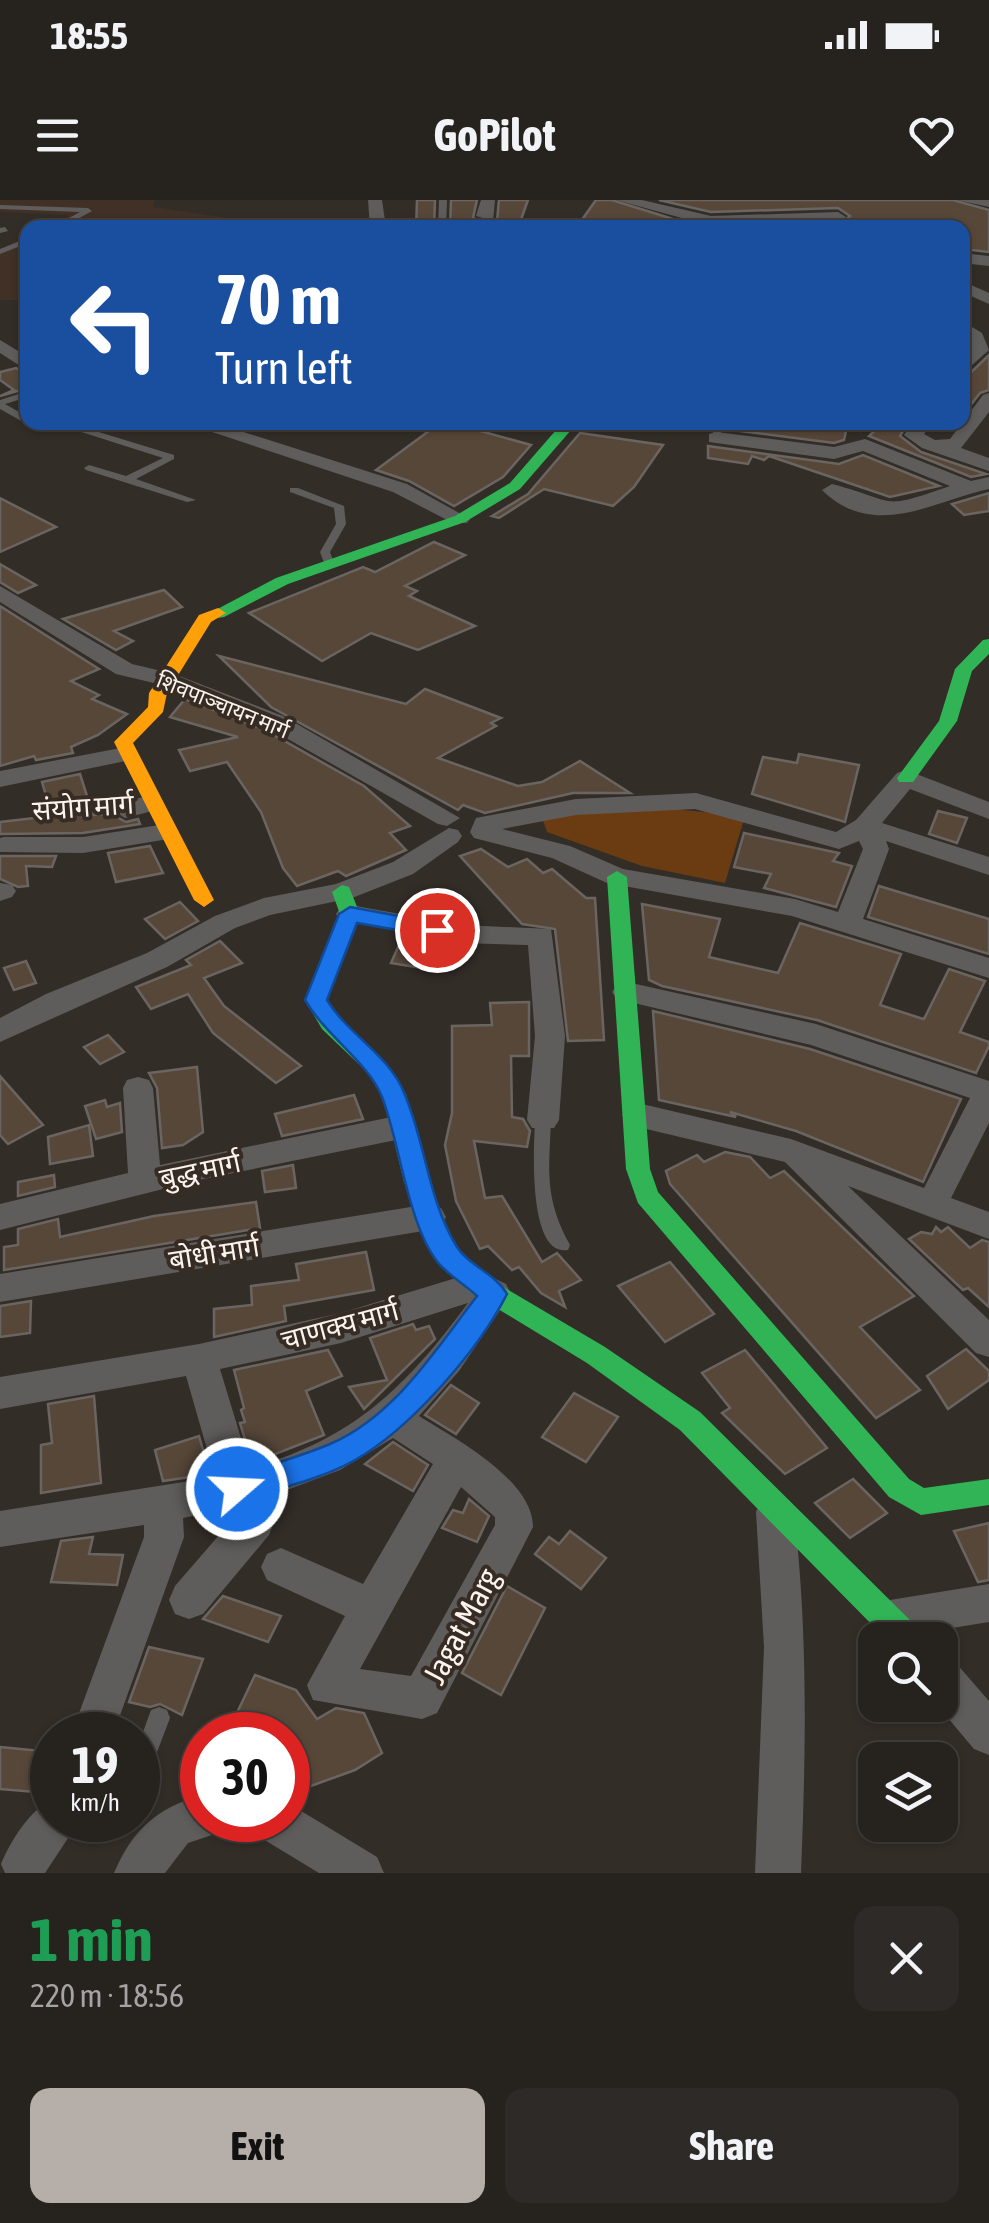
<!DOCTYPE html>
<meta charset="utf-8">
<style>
:root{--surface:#26221e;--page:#2e2a27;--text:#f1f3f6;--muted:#a4a4a4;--line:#423f3c;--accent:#b5aea9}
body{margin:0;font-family:"Asap Condensed","Noto Sans Devanagari",sans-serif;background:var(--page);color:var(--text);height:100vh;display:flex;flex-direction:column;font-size:38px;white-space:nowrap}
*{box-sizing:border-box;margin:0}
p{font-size:32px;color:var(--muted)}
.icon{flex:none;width:55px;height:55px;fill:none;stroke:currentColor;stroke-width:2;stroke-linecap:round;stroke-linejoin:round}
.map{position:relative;height:1673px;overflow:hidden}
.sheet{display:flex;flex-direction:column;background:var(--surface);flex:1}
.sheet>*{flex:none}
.guide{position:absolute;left:20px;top:20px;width:950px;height:210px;border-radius:20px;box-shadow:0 2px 8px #0004,0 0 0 2px var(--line);background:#1a4fa0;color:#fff;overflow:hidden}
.tools{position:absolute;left:858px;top:1422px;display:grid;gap:20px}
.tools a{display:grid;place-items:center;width:100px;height:100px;border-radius:20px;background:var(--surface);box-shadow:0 2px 8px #0004,0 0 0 2px var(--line);font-size:50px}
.speed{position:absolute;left:30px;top:1512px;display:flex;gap:20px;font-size:50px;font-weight:700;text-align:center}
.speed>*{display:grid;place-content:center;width:130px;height:130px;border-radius:50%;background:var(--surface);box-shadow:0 2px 8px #0004,0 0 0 2px var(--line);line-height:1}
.speed small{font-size:25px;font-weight:400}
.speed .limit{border:15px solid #d22;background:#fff;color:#111}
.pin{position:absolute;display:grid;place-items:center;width:85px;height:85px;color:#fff;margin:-42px;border:5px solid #fff;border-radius:50%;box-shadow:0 2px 10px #0007}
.me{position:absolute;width:110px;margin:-55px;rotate:71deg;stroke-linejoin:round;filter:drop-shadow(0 0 8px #0008)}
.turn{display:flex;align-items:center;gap:35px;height:210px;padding:0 30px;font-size:45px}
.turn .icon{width:130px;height:130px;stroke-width:2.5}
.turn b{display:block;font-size:70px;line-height:85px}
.round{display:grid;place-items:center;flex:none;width:105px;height:105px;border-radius:20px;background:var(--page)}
.headline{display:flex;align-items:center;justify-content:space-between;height:170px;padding:0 30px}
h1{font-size:60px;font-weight:700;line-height:75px;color:#1e9e55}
.primary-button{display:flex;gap:20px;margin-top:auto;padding:20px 30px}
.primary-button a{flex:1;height:115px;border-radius:20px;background:var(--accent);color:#111;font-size:40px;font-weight:700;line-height:115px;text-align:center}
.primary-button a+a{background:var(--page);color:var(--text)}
.status{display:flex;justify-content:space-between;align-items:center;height:70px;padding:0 50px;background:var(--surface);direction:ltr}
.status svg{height:28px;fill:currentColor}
header{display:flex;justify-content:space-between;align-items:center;height:130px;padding:0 30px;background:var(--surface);font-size:45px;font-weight:700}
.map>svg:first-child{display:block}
.built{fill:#403026}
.green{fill:#6b3b11}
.building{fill:#574739;stroke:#6b6561;stroke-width:2.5}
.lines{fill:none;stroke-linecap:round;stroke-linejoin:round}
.lane{fill:#5f5d5b;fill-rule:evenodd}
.street{fill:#5f5d5b;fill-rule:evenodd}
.fast{fill:#30b455;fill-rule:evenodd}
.slow{fill:#ff9f0a;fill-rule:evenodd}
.route{fill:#1a73e8;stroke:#114b97;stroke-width:2.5}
.labels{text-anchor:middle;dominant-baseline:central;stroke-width:8;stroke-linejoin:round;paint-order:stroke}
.far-street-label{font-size:22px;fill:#fbf3ee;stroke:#372c24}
.street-label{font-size:28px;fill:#fbf3ee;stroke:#372c24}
.near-street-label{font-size:32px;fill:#fbf3ee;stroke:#372c24}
</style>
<div class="status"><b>18:55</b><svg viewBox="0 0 49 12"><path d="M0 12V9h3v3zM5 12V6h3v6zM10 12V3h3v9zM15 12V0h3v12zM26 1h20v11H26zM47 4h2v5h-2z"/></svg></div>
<header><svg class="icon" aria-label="menu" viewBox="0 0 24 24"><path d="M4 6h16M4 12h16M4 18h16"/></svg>GoPilot<svg class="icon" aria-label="heart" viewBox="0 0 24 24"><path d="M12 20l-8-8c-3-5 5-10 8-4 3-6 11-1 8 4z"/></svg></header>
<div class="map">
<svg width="989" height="1673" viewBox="0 0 989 1673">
<rect width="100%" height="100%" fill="#332d28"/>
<g class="built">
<path d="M0 0H155L153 7 235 19 225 28H45L70 15 0 12Z"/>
<path d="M27 36V100H0V49Z"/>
</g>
<path class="green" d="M651 607 745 616 725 683 642 666 547 632 542 618Z"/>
<g class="building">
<path d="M417 0H435L434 28H416Z"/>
<path d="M451 0H477L473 18 492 25 497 21 499 0H528L518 28H450Z"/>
<path d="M596 0H612L702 28H576Z"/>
<path d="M659 0H953L989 10V52L962 49V28H795L838 26 850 16 838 8 711 12Z"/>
<path d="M989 155V190L980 193 962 216V181Z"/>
<path d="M16 168 28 174V188L0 196 14 190 0 180V172Z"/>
<path d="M441 222H448L531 245 503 277 454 306 409 281 376 270Z"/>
<path d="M722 222H848L844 240 834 243 725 229Z"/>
<path d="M884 222 907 224 900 236 921 252 986 274 971 277 869 236Z"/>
<path d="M580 233 663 245 634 287 613 306 544 289 499 318 492 316 528 294Z"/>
<path d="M708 246 839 264 863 255 939 286 890 297 769 256 764 260 752 256 748 264 708 258Z"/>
<path d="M989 293V311L964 315 952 304Z"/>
<path d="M0 298 56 327 0 352Z"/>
<path d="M434 342 465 355 405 386 417 391 409 396 475 426 418 450 371 433 322 461 249 413 363 367 375 372Z"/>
<path d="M0 364 36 385 18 393 0 382Z"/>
<path d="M164 390 182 407 114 431 133 441 116 450 63 419Z"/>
<path d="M0 406 99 469 71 481 99 495 92 499 127 514 98 535 71 547 73 553 36 560 34 556 0 566Z"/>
<path d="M219 456 406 504 425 489 501 518 491 523 496 526 438 558 518 586 542 582 580 561 630 593H573L485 613 463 605 458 610 271 507Z"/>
<path d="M185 499 263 529 364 586 410 626 390 633 406 650 346 676 338 671 297 686 283 668 261 612 227 562 190 571 179 550 238 537 170 517Z"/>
<path d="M799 554 859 565 845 622 752 594 763 557 797 563Z"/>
<path d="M80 574 93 615 111 614 126 622 138 619 140 624 83 633 0 634V622L52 616 42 582Z"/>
<path d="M938 611 967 618 957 643 929 634Z"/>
<path d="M744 633 839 653 833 661 852 666 836 707 764 688 771 674 734 667Z"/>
<path d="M150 646 163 673 116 682 108 653Z"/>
<path d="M481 649 508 667 527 659 543 673 552 669 586 698H595L604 840 568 841 555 729 522 724 460 656Z"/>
<path d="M0 656H56L52 667 26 666 28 686 18 687 0 679Z"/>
<path d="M879 686 989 719V754L868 717Z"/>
<path d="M180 702 198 721 165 739 145 719Z"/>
<path d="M642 704 720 719 709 757 778 773 800 723 901 754 880 805 920 818 924 819 949 769 985 781 960 832 989 842V846L976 873 817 820 662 786 649 780Z"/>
<path d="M403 736 461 747 440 771 391 763Z"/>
<path d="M220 741 242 763 204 778 224 806 301 866 276 883 213 833 188 794 151 809 136 787 191 765 186 760Z"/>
<path d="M26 761 36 783 14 790 4 768Z"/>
<path d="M529 802V856H511L512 917 523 919 530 931 527 947 474 941 485 998 502 996 542 1062 557 1053 581 1080 559 1091 565 1107 541 1093 519 1067 512 1070 488 1046 480 1049 456 1001 445 945 452 913V826L492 825 490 803Z"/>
<path d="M653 811 810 849 961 899 923 982 796 931 730 912 736 917 659 900Z"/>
<path d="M108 835 124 852 100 864 84 847Z"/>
<path d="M197 867 203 932 183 945 162 948 157 888 149 873Z"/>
<path d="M0 876 43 925 8 944 0 935Z"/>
<path d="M354 895 363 919 282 936 275 914Z"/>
<path d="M105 900 107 907 120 903 122 932 96 939 85 906Z"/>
<path d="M89 925 93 956 50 964 48 937Z"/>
<path d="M725 952 750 957 770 978 784 971 914 1096 860 1127 920 1190 876 1218 670 984 666 971 697 955 704 962Z"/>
<path d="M293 965 296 988 265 992 262 971Z"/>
<path d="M54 975 55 987 18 996V982Z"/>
<path d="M256 1002 260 1028 4 1070V1047L18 1045V1029L58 1019 60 1037 154 1016Z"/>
<path d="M936 1027 941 1032 948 1027 970 1048 982 1040 989 1042V1107L968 1088 963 1090 909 1039 921 1032 932 1034Z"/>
<path d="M366 1052 374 1090 284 1106 286 1121 214 1137V1109L252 1105 251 1086 299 1080 296 1064Z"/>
<path d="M670 1062 714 1114 665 1142 618 1086Z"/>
<path d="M31 1101 30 1133 0 1137V1106Z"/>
<path d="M413 1124 416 1130 429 1126 435 1139 364 1209 349 1187 387 1180 370 1138Z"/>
<path d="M966 1149 989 1171V1180L948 1209 927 1176Z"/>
<path d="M328 1150 342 1176 306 1191 324 1235 252 1263 240 1223 245 1222 241 1210 244 1208 234 1170Z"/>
<path d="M745 1150 827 1248 785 1274 722 1213 730 1208 702 1173Z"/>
<path d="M451 1185 479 1203 456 1234 425 1215Z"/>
<path d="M574 1193 618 1217 586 1262 542 1237Z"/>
<path d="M94 1196 101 1283 41 1293V1245L52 1243 48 1204Z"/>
<path d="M199 1236 210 1274 163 1281 155 1250Z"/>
<path d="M393 1242 428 1265 413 1291 365 1264Z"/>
<path d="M853 1279 887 1313 850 1338 815 1303Z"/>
<path d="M469 1299 489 1316 477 1342 442 1328 453 1310 463 1313Z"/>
<path d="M989 1323V1380L978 1382 954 1331Z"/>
<path d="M570 1331 606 1358 581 1389 535 1354 549 1337 559 1344Z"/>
<path d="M93 1337 89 1354 123 1355 117 1385 51 1382 61 1341Z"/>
<path d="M507 1386 545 1408 501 1495 462 1473Z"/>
<path d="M223 1396 281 1416 268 1442 203 1419Z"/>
<path d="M149 1447 203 1459 182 1515 160 1504 150 1507 129 1502Z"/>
<path d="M255 1475 296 1490 317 1519 336 1508 364 1513 382 1553 355 1570 297 1591 288 1578V1535H275L234 1519Z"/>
<path d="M0 1547 52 1552 47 1593 0 1589Z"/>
</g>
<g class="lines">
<g class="lane">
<path d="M439 0H447L446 28H438Z"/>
<path d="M0 5 88 8 92 11 61 28H51L80 12 0 9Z"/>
<path d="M5 27 8 31 0 33V28Z"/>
<path d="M28 38V43L0 54V49Z"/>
<path d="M28 191V197L5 204 28 217V222L31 223H25L0 209V200Z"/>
<path d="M50 222H66L174 255V259L136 279 196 300 187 302 86 270 84 268 89 265 126 276 163 258Z"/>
<path d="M684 222H705L721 226V238L713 240V230Z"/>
<path d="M290 288H298L344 306 346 324 330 352 334 363 333 365H325L320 352 336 324 334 308 290 292Z"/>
<path d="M543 914 549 916 551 920C549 971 544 998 570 1045L568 1050C527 1057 534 944 535 920L537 916Z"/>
<path d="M159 1507 167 1510 170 1518 146 1581 138 1584V1546L151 1510Z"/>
</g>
<g class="street">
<path d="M368 0H382L386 28H370Z"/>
<path d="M481 0H495L493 21 476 16Z"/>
<path d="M616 0H642L711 16 838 12 846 17 838 22 711 26Z"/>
<path d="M957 0H989V7Z"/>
<path d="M962 53 989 56V66L962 63Z"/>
<path d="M962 81 989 93V104L962 92Z"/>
<path d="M962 121 982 133 989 150 962 174V158L971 149 962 135Z"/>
<path d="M0 140 28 157V171L0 153Z"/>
<path d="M989 193V212L961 248 989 258V271L922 248 904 235 913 222H932L924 234 935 240 950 239 983 195Z"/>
<path d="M182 222H212L407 284 470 319 467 323H453L393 292Z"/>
<path d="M716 232 834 247 865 239 971 281 989 277V289C933 301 874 341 822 290L832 284C900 302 878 311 950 286L863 251 834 259 709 242V234Z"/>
<path d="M0 386 132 464 174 474 283 516 460 618 447 626 438 624 265 526 158 484 116 474 0 402Z"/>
<path d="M126 547 138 554 135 559 0 587V571Z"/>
<path d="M906 570 989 602V619L910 589 882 623 989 657V675L886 641 889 649 863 719 989 758V778L792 716 607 683 552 658 474 638 470 632 476 618 576 599 696 593 836 632 856 620 897 573ZM695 609 839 649 859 641 863 649 838 712 795 699 623 669 570 646 502 629 576 615Z"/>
<path d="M151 595 164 603 160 609 125 618 112 610 116 604Z"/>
<path d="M166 624 175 626 179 632 175 638 83 653 0 652V638L4 637H83Z"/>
<path d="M449 628 458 630 462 636 458 642 413 674 352 698 270 715 235 728 167 767 0 842V818L46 794 147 753 215 716 264 698 336 684 393 662Z"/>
<path d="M0 683 12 685 16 691 12 697 0 701Z"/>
<path d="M350 705 462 725 551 729 565 836 559 920 554 928H532L527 920 535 836 528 745 462 743 340 720 336 714 340 708Z"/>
<path d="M627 782 816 824 989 881V923L951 998 989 1012V1039L848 986 989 1120V1157L976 1153 785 962 638 927 627 923 622 915 627 907 638 903 791 939 924 988 970 898 811 845 617 799 612 792 617 785Z"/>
<path d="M138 877 149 880 153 888 160 965 401 915 412 919 417 927 412 935 401 939 199 980 0 1030V1004L128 973 123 888 127 880Z"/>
<path d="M429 1004 441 1008 446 1017 441 1026 429 1030 0 1102V1074Z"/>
<path d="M479 1071 506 1084 511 1094 459 1171 419 1216C456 1239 533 1280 533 1327L437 1513 422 1519 313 1500 307 1485 345 1416 267 1380 261 1367 267 1354 281 1348 363 1384 433 1264 393 1238 340 1270 263 1299 274 1322 269 1335 203 1414 189 1419 175 1414 169 1400 175 1386 233 1319 227 1309 183 1318 184 1337 113 1535H71L144 1337V1325L0 1347V1311L215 1277 186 1176 0 1209V1177L199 1144 341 1113ZM468 1103C406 1187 353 1240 250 1268L220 1169 341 1143ZM461 1287 495 1317V1325L411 1476 360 1469Z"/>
<path d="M775 1294 789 1300 794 1312C808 1432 806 1552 801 1673H755L764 1447 756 1312 761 1300Z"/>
<path d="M989 1384V1422L890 1438 876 1433 870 1419 876 1405 890 1400Z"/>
<path d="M940 1456 955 1462 989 1501V1555L974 1549 937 1505Z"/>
<path d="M202 1595V1620H223L218 1633 188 1643 165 1673H114C133 1629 157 1608 202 1595Z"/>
<path d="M52 1600V1620H80L45 1673H5L1 1664C10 1642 30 1609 52 1600Z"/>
<path d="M288 1603 377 1657 384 1673H319L258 1636 252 1620H288Z"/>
</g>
<g class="fast">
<path d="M563 222H578L520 289 465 322 288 384 224 417 218 418 210 413 276 378 455 316 510 283Z"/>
<path d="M989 439V454L972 471 957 521 913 582H899L897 578 939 521 955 469 983 440Z"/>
<path d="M617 671 627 677 650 969 658 992 909 1279 924 1288 989 1279V1305L921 1315 889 1297 638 1003 626 969 607 677Z"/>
<path d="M342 685 349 687 360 714 327 800 338 817 383 860 406 894 428 982 458 1051 488 1078 605 1147 700 1212 919 1429 923 1440H887L680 1230 587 1163 470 1092 439 1064 404 982 383 895 367 872 322 829 305 800 340 714 332 692Z"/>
</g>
<path class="slow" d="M218 408 226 413 211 422 167 493 163 512 133 543 214 700 204 707 194 700 114 542 148 507 149 493 199 415Z"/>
</g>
<path class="route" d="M350 707 437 723 448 730 437 737 357 723 327 800C348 835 390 855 405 895 426 945 428 1000 457 1047 469 1066 496 1074 507 1094 478 1151 410 1229 355 1260 320 1280 275 1289 237 1302L227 1299 223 1289 227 1280C261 1267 297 1258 330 1244 395 1216 436 1149 477 1096 466 1086 452 1077 441 1066 408 1030 400 942 382 897 369 863 326 836 305 800L339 714Z"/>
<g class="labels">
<g class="far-street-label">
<text transform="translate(223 505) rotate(22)">शिवपाञ्चायन मार्ग</text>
</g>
<g class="street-label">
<text transform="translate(83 607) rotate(-4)">संयोग मार्ग</text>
<text transform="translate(200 970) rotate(-12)">बुद्ध मार्ग</text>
<text transform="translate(214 1053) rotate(-9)">बोधी मार्ग</text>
<text transform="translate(340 1125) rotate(-15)">चाणक्य मार्ग</text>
</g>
<g class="near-street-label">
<text transform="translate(461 1426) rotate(-62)">Jagat Marg</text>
</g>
</g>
</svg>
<div class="tools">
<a><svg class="icon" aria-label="search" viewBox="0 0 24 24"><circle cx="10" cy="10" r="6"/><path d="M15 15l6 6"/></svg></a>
<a><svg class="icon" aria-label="layers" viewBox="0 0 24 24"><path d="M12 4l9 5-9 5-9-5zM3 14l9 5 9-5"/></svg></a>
</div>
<div class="speed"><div>19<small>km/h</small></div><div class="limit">30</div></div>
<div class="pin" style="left:437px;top:730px;background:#d93025"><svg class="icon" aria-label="arrive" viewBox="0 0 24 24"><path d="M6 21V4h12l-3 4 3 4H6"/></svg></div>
<svg class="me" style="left:237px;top:1289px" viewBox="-20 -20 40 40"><circle r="17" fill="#1a73e8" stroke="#fff" stroke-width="3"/><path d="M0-11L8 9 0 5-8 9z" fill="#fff"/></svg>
<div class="guide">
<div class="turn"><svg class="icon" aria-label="left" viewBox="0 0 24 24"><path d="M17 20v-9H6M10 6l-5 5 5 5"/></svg><div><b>70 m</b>Turn left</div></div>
</div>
</div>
<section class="sheet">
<div class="headline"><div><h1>1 min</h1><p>220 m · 18:56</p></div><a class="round"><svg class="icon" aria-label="close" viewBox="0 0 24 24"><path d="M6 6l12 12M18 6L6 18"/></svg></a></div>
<div class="primary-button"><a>Exit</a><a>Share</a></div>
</section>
